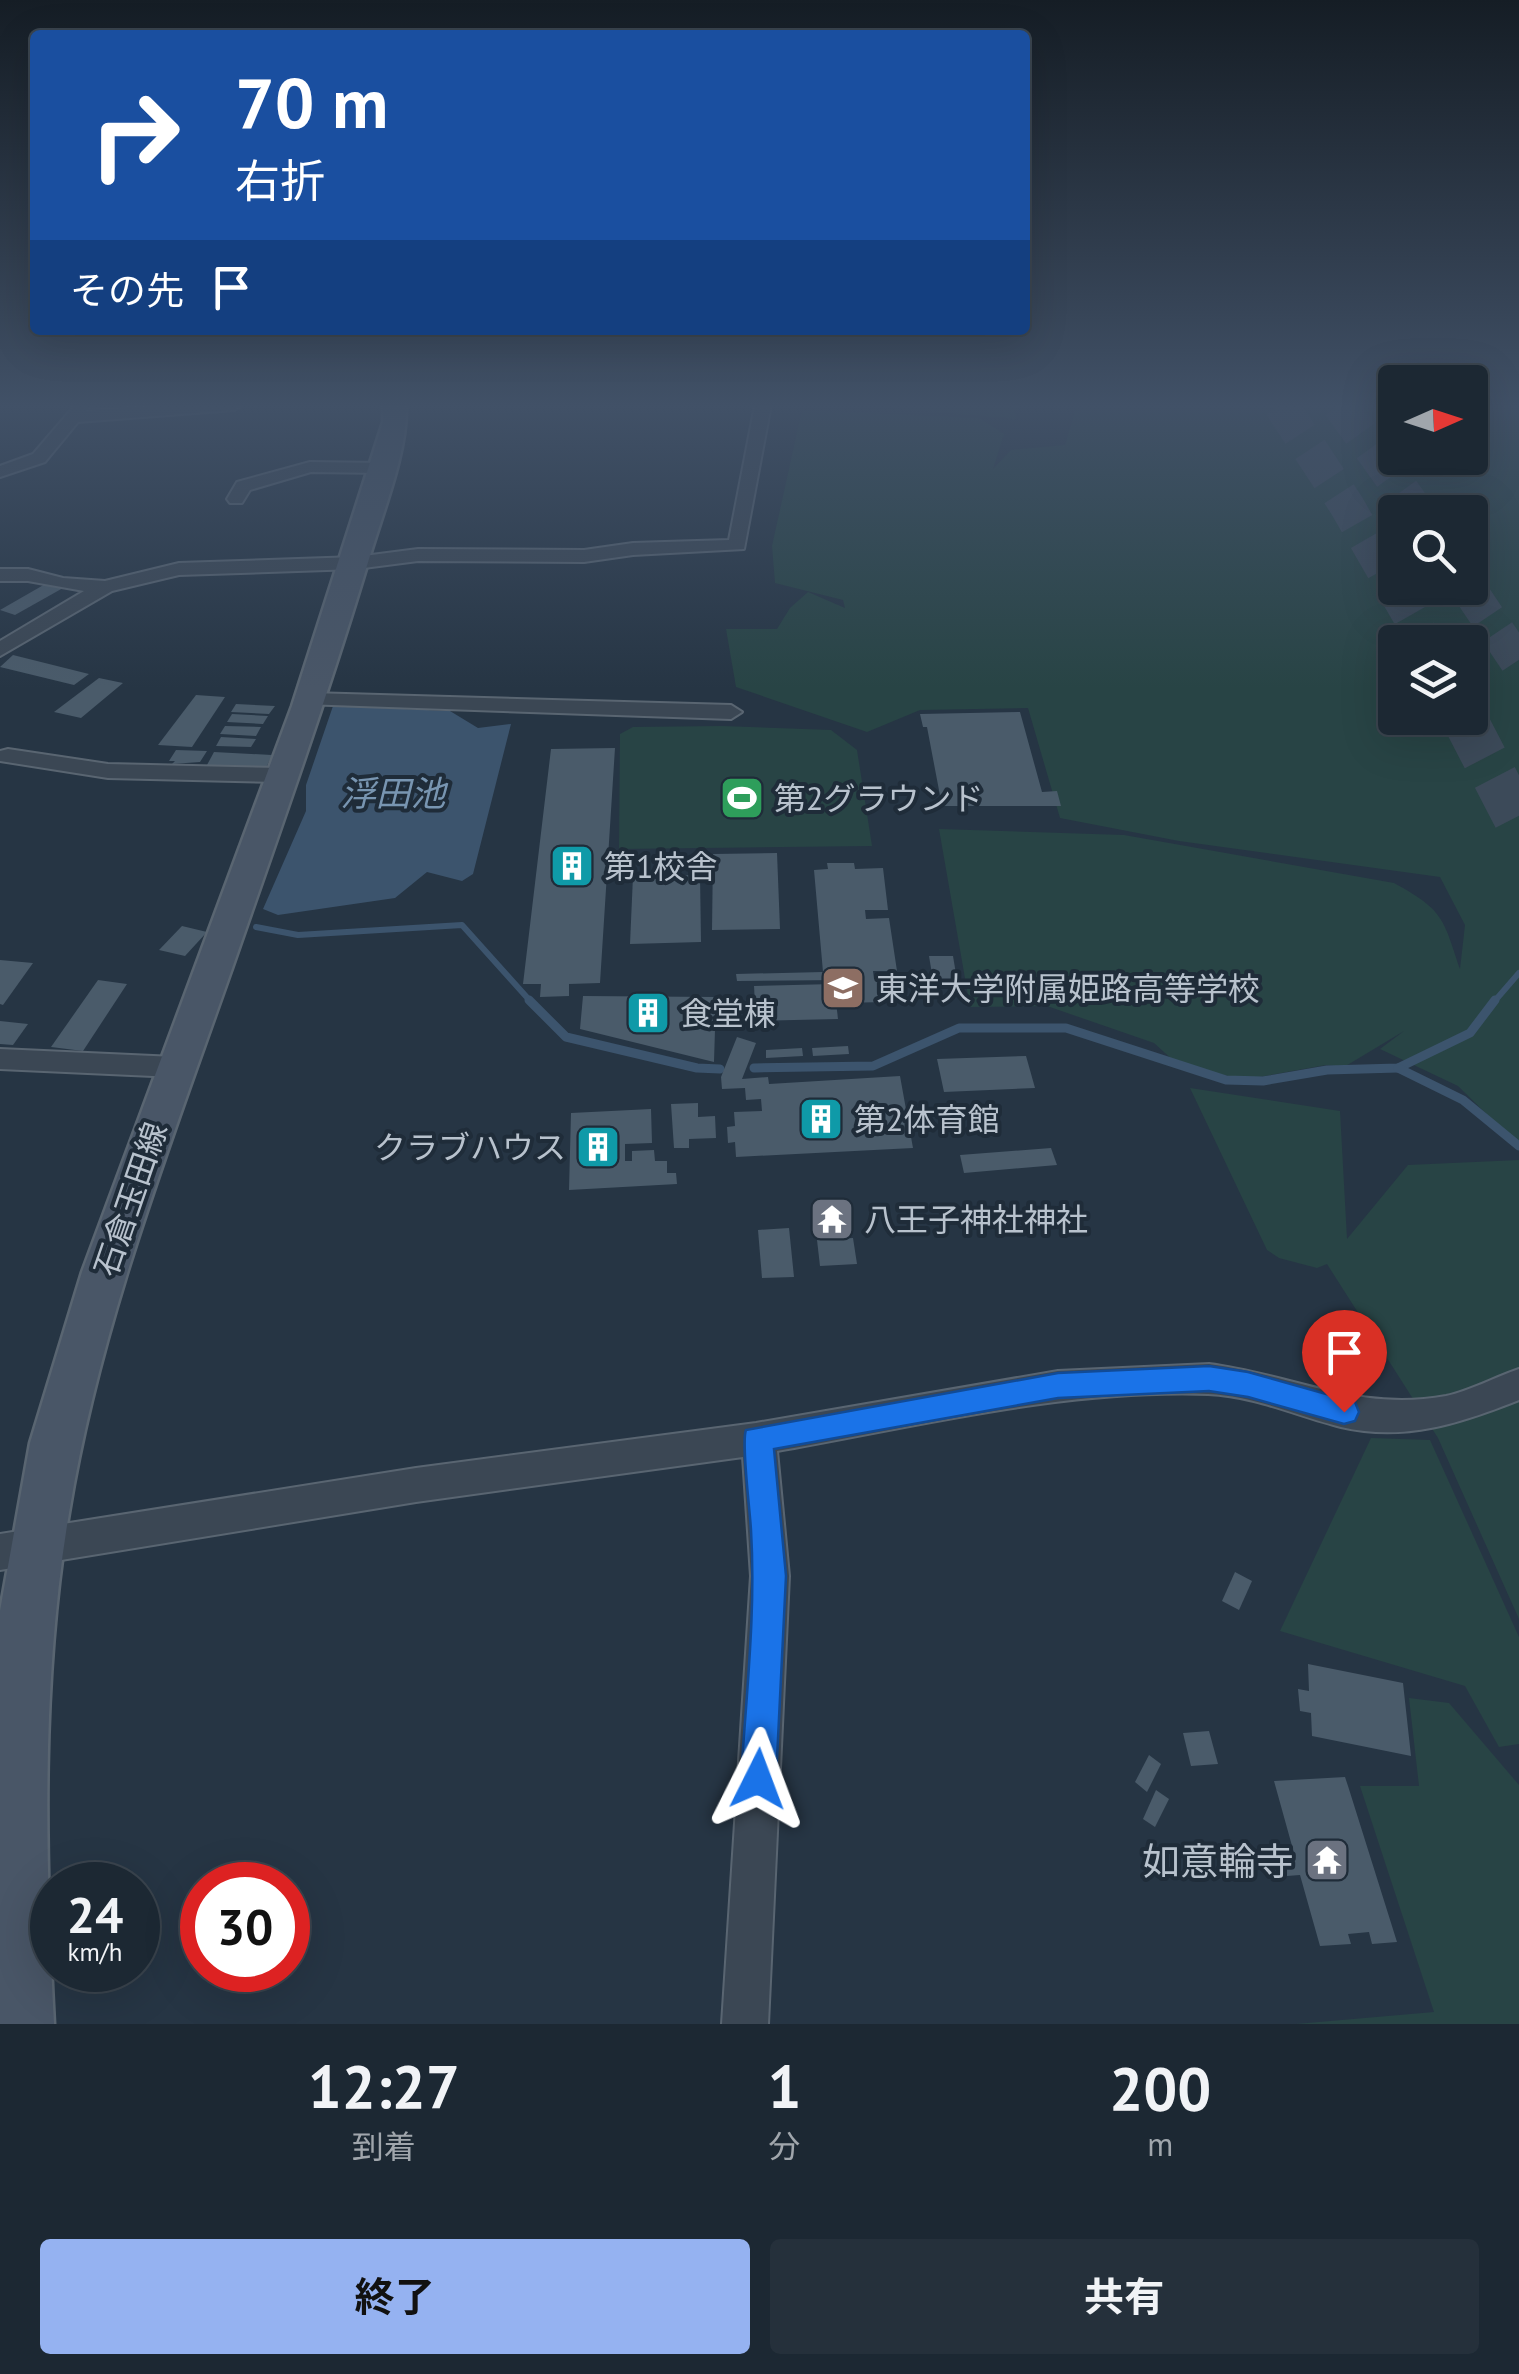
<!DOCTYPE html>
<html lang="ja">
<meta charset="utf-8">
<style>
:root{--surface:#1c2833;--page:#25303b;--text:#f1f3f6;--muted:#a0a6ac;--line:#3a444e;--accent:#95b2f1}
body{margin:0;font-family:"PT Sans","Noto Sans JP",sans-serif;background:var(--page);color:var(--text);height:100vh;display:flex;flex-direction:column;font-size:38px;white-space:nowrap}
*{box-sizing:border-box;margin:0}
p{font-size:32px;color:var(--muted)}
.icon{flex:none;width:55px;height:55px;fill:none;stroke:currentColor;stroke-width:2;stroke-linecap:round;stroke-linejoin:round}
.map{position:relative;height:2024px;overflow:hidden}
.drawer{display:flex;flex-direction:column;background:var(--surface);flex:1}
.drawer>*{flex:none}
.top-card{position:absolute;left:30px;top:30px;width:1000px;height:305px;border-radius:10px;box-shadow:0 10px 40px #0002,0 0 0 2px var(--line);background:#1a4fa0;color:#fff;overflow:hidden}
.needle{width:65px;rotate:87deg}
.tools{position:absolute;left:1378px;top:365px;display:grid;gap:20px}
.tools a{display:grid;place-items:center;width:110px;height:110px;border-radius:10px;background:var(--surface);box-shadow:0 10px 40px #0002,0 0 0 2px var(--line);font-size:50px}
.speed{position:absolute;left:30px;top:1862px;display:flex;gap:20px;font-size:50px;font-weight:700;text-align:center}
.speed>*{display:grid;place-content:center;width:130px;height:130px;border-radius:50%;background:var(--surface);box-shadow:0 10px 40px #0002,0 0 0 2px var(--line);line-height:1}
.speed small{font-size:25px;font-weight:400}
.speed .limit{border:15px solid #d22;background:#fff;color:#111}
.pin{position:absolute;display:grid;place-items:center;width:85px;height:85px;color:#fff;margin:-102px -42px;border-radius:50% 50% 50% 0;rotate:-45deg;box-shadow:0 0 10px #0007}
.pin .icon{rotate:45deg}
.me{position:absolute;width:110px;margin:-55px;rotate:3deg;stroke-linejoin:round;filter:drop-shadow(0 0 8px #0008)}
.turn{display:flex;align-items:center;gap:35px;height:210px;padding:0 40px;font-size:45px}
.turn .icon{width:130px;height:130px;stroke-width:2.5}
.turn b{display:block;font-size:70px;line-height:85px}
.then{display:flex;align-items:center;height:95px;padding:0 40px;background:#0003;gap:20px;font-size:38px}
.eta{display:flex;justify-content:space-evenly;align-items:center;height:170px;text-align:center}
.eta b{font-size:60px;font-weight:700;line-height:70px}
.primary-button{display:flex;gap:20px;margin-top:auto;padding:20px 40px}
.primary-button a{flex:1;height:115px;border-radius:10px;background:var(--accent);color:#111;font-size:40px;font-weight:700;line-height:115px;text-align:center}
.primary-button a+a{background:var(--page);color:var(--text)}
.map>svg:first-child{display:block}
.green{fill:#284445;fill-rule:evenodd}
.water{fill:#3c546d}
.lines{fill:none;stroke-linecap:round;stroke-linejoin:round}
.stream-far1{stroke:#3c546d;stroke-width:6}
.stream{stroke:#3c546d;stroke-width:9}
.building{fill:#4a5b6a}
.motorway-tunnel-far1{stroke:#3c4a59;stroke-width:35;stroke-dasharray:35 18;stroke-linecap:butt}
.motorway-tunnel{stroke:#3c4a59;stroke-width:45;stroke-dasharray:45 22;stroke-linecap:butt}
.minor-casing{stroke:#596571;stroke-width:4}
.secondary-casing{stroke:#596571;stroke-width:5}
.minor{fill:#3b4754;fill-rule:evenodd}
.secondary{fill:#495667;fill-rule:evenodd}
.route{fill:#1a73e8;stroke:#114b97;stroke-width:2.5}
.labels{text-anchor:middle;dominant-baseline:central;stroke-width:8;stroke-linejoin:round;paint-order:stroke}
.poi-label{font-size:32px;fill:#b8c2cd;stroke:#1f2c39;text-anchor:start}
.street-label{font-size:32px;fill:#b8c2cd;stroke:#1f2c39}
.water-label{font-size:35px;font-style:italic;fill:#7895b1;stroke:#1f2c39}
.near-poi-label{font-size:38px;fill:#b8c2cd;stroke:#1f2c39;text-anchor:end}
</style>
<div class="map">
<svg width="1519" height="2024" viewBox="0 0 1519 2024">
<rect width="100%" height="100%" fill="#263544"/>
<g class="green">
<path d="M858 405H1015L1016 419Z"/>
<path d="M1077 405H1395V458H1470V405H1519V1146L1458 1086 1380 1049 1404 1031 1344 1067 1326 1065 1243 1080 1175 1062 1154 1043 1047 1006 970 1007 939 829 1124 835 1394 883C1443 910 1443 917 1460 969L1465 925 1440 877 1179 841 1060 818 1028 708 920 710 867 732 736 687 726 629H777L790 608 808 592 845 608 843 600 775 583 772 546 802 410 979 418 1004 434 993 469 1011 450 1065 445ZM1395 512H1470V588H1395ZM1395 642H1470V718H1395Z"/>
<path d="M722 726 831 730 857 750 872 846 619 849 620 734 633 727Z"/>
<path d="M1190 1088 1340 1111 1347 1239 1408 1165 1519 1160V1619L1438 1438 1327 1264 1317 1268 1279 1258 1267 1250Z"/>
<path d="M1371 1438 1430 1440 1519 1637V1744L1499 1747 1465 1686 1280 1631Z"/>
<path d="M1409 1698 1449 1703 1519 1785V2024H1296L1434 2012 1360 1786H1419Z"/>
</g>
<path class="water" d="M333 706 450 711 478 728 511 724 473 874 462 881 427 872 395 898 278 915 263 909 306 811V785Z"/>
<g class="lines">
<g class="stream-far1">
<path d="M256 927 298 935 462 925 532 1003"/>
<path d="M1493 1003 1519 973"/>
</g>
<g class="stream">
<path d="M529 1000 566 1037 697 1068 720 1069"/>
<path d="M754 1068 873 1066 959 1028H1066L1226 1080 1263 1081 1327 1070 1398 1068 1470 1033 1495 1000"/>
<path d="M1398 1068 1463 1100 1519 1146"/>
</g>
</g>
<g class="building">
<path d="M47 583 63 588 15 615 0 610Z"/>
<path d="M13 655 89 674 74 685 0 667Z"/>
<path d="M99 678 123 683 81 718 54 712Z"/>
<path d="M196 695 225 697 192 747 158 745Z"/>
<path d="M236 704 275 706 269 714 231 712Z"/>
<path d="M1020 712 1042 792 1057 791 1061 806H942L927 727H923L920 714Z"/>
<path d="M232 714 268 716 263 724 227 722Z"/>
<path d="M225 726 261 727 256 736 220 734Z"/>
<path d="M221 737 256 739 251 747 216 746Z"/>
<path d="M615 748 600 983 569 984V996L540 997 541 984H523L551 749Z"/>
<path d="M176 750 207 751 200 762 172 764 175 761H169Z"/>
<path d="M214 752 272 755 266 768 207 765Z"/>
<path d="M777 853 780 929 712 930 713 854Z"/>
<path d="M827 863H854L855 869 883 868 888 910H865L866 919 889 918 897 971H873L874 979H881L884 1002 842 1003 840 980 737 981 736 974 823 972 814 870 828 869Z"/>
<path d="M700 875 701 942 630 944 633 876Z"/>
<path d="M182 926 207 932 185 956 159 950Z"/>
<path d="M929 956H953L958 986H934Z"/>
<path d="M0 960 33 963 3 1005 0 1004Z"/>
<path d="M98 980 127 984 83 1051 51 1047Z"/>
<path d="M834 984 838 1019 756 1021 754 986Z"/>
<path d="M583 996 716 997 714 1062 580 1029Z"/>
<path d="M0 1021 28 1024 13 1045 0 1044Z"/>
<path d="M737 1037 756 1043 742 1079 768 1077 769 1084 900 1076 913 1148 736 1157 735 1142 728 1143 727 1127 735 1126 734 1112 762 1111 761 1099 746 1100 745 1088 722 1089 721 1077Z"/>
<path d="M848 1046 849 1054 813 1056 812 1048Z"/>
<path d="M802 1048 803 1056 766 1058V1050Z"/>
<path d="M1026 1056 1035 1088 944 1092 937 1059Z"/>
<path d="M698 1103V1117L715 1116 716 1138 689 1139V1148H674L671 1104Z"/>
<path d="M651 1109 652 1143 625 1144V1161H632V1151L654 1150 655 1161H667V1173H676L677 1184 569 1190 571 1113Z"/>
<path d="M1051 1148 1057 1165 964 1173 960 1155Z"/>
<path d="M835 1198 837 1212 847 1211 849 1226H839L840 1235H828L827 1226 816 1227 814 1213 825 1212 823 1199Z"/>
<path d="M789 1228 794 1277 762 1278 758 1230Z"/>
<path d="M853 1238 857 1264 820 1266 817 1240Z"/>
<path d="M1235 1572 1252 1581 1239 1610 1222 1601Z"/>
<path d="M1308 1664 1403 1683 1411 1756 1312 1736 1311 1713 1300 1711 1298 1689 1309 1691Z"/>
<path d="M1209 1731 1218 1764 1191 1766 1183 1733Z"/>
<path d="M1149 1755 1161 1764 1147 1792 1135 1782Z"/>
<path d="M1345 1777 1348 1786 1397 1942 1372 1944 1369 1932 1348 1934 1351 1944 1320 1946 1300 1875 1287 1876 1281 1854 1294 1853 1274 1781Z"/>
<path d="M1156 1790 1169 1799 1155 1827 1143 1819Z"/>
</g>
<g class="lines">
<g class="motorway-tunnel-far1">
<path d="M1281 405 1347 506 1425 642"/>
<path d="M1340 405 1417 512"/>
<path d="M1468 588 1519 664"/>
</g>
<path class="motorway-tunnel" d="M1464 718 1519 824"/>
<defs>
<g id="minor">
<path d="M75 405H91L86 411 173 405H242L234 410 78 422 45 462 0 477V466L33 454Z"/>
<path d="M755 405H771L744 549 633 555 584 562 418 561 356 569 179 575 112 591 0 656V641L84 591 28 581H0V569H28L63 578 105 581 179 563 356 557 418 549 584 550 633 543 729 540Z"/>
<path d="M310 462 383 463 392 468 383 473 311 472 250 490 242 503H230L227 499 237 482Z"/>
<path d="M311 693 731 705 742 712 731 719 303 704 300 699 303 694Z"/>
<path d="M8 749 108 764 281 768 292 775 281 782 108 778 0 761V751Z"/>
<path d="M0 1049 175 1057 185 1060 189 1067 185 1074 175 1077 0 1069Z"/>
<path d="M1209 1364C1294 1375 1357 1412 1446 1396 1470 1391 1495 1377 1519 1369V1400C1461 1423 1405 1442 1341 1427 1297 1416 1255 1396 1208 1394 1064 1389 919 1426 777 1451L789 1576 768 2024H722L751 1576 743 1457 416 1502 0 1570V1534L416 1468 756 1423 1058 1371Z"/>
</g>
<path id="secondary" d="M383 405H406C408 451 382 514 369 559 327 699 278 836 230 974 168 1150 99 1328 69 1513 41 1681 45 1854 54 2024H0V1611L30 1443 82 1272 292 706 383 422Z"/>
</defs>
<use href="#minor" class="minor-casing"/>
<use href="#secondary" class="secondary-casing"/>
<use href="#minor" class="minor"/>
<use href="#secondary" class="secondary"/>
</g>
<linearGradient id="sky" x2="0" y2="1"><stop stop-color="#151d25"/><stop offset="0.59" stop-color="#415167"/><stop offset="1" stop-color="#415167" stop-opacity="0"/></linearGradient>
<rect width="1519" height="688" fill="url(#sky)"/>
<path class="route" d="M1209 1366 1248 1372 1344 1399 1355 1402 1359 1412 1355 1421 1344 1424 1248 1397 1209 1391 1058 1398 774 1449 786 1576 776 1779 771 1791 758 1796 746 1791 741 1779C746 1696 756 1613 751 1530 750 1510 741 1442 746 1430L1058 1373Z"/>
<defs>
<symbol id="stadium-square" viewBox="-11 -11 22 22"><rect x="-9" y="-9" width="18" height="18" rx="4" fill="#2e9e5b" stroke="#1f2c39"/><path d="M0-5a6.5 5 0 1 0 0 10a6.5 5 0 1 0 0-10ZM-3.5-1.8h7v3.6h-7Z" fill="#fff"/></symbol>
<symbol id="building-square" viewBox="-11 -11 22 22"><rect x="-9" y="-9" width="18" height="18" rx="4" fill="#0f9aa8" stroke="#1f2c39"/><path d="M-4-6H4V6H1V3H-1V6H-4ZM-2.5-4.3h1.7v1.8h-1.7ZM.8-4.3h1.7v1.8H.8ZM-2.5-1h1.7V.8h-1.7ZM.8-1h1.7V.8H.8Z" fill="#fff"/></symbol>
<symbol id="school-square" viewBox="-11 -11 22 22"><rect x="-9" y="-9" width="18" height="18" rx="4" fill="#8d6e63" stroke="#1f2c39"/><path d="M0-5L7-2L0 1L-7-2ZM-4 1L0 2.5L4 1V4Q0 6-4 4Z" fill="#fff"/></symbol>
<symbol id="temple-square" viewBox="-11 -11 22 22"><rect x="-9" y="-9" width="18" height="18" rx="4" fill="#6b7280" stroke="#1f2c39"/><path d="M0-6L5-2H3V0L6.5 2.5H4V6H1.5V3h-3V6H-4V2.5H-6.5L-3 0V-2H-5Z" fill="#fff"/></symbol>
</defs>
<g fill-rule="evenodd">
<use href="#stadium-square" x="717" y="773" width="50" height="50"/>
<use href="#building-square" x="547" y="841" width="50" height="50"/>
<use href="#school-square" x="818" y="963" width="50" height="50"/>
<use href="#building-square" x="623" y="988" width="50" height="50"/>
<use href="#building-square" x="796" y="1094" width="50" height="50"/>
<use href="#building-square" x="573" y="1122" width="50" height="50"/>
<use href="#temple-square" x="807" y="1194" width="50" height="50"/>
<use href="#temple-square" x="1302" y="1835" width="50" height="50"/>
</g>
<g class="labels">
<g class="poi-label">
<text x="774" y="798">第2グラウンド</text>
<text x="604" y="866">第1校舎</text>
<text x="876" y="988">東洋大学附属姫路高等学校</text>
<text x="680" y="1013">食堂棟</text>
<text x="854" y="1119">第2体育館</text>
<text x="566" y="1147" text-anchor="end">クラブハウス</text>
<text x="864" y="1219">八王子神社神社</text>
</g>
<g class="street-label">
<text transform="translate(130 1199) rotate(-71)">石倉玉田線</text>
</g>
<g class="water-label">
<text x="393" y="793">浮田池</text>
</g>
<g class="near-poi-label">
<text x="1294" y="1860">如意輪寺</text>
</g>
</g>
</svg>
<div class="tools">
<a><svg class="needle" viewBox="-14 -14 28 28"><path d="M0-13l5 13h-10z" fill="#e53935"/><path d="M0 13l5-13h-10z" fill="#a0a6ac"/></svg></a>
<a><svg class="icon" aria-label="search" viewBox="0 0 24 24"><circle cx="10" cy="10" r="6"/><path d="M15 15l6 6"/></svg></a>
<a><svg class="icon" aria-label="layers" viewBox="0 0 24 24"><path d="M12 4l9 5-9 5-9-5zM3 14l9 5 9-5"/></svg></a>
</div>
<div class="speed"><div>24<small>km/h</small></div><div class="limit">30</div></div>
<div class="pin" style="left:1344px;top:1412px;background:#d93025"><svg class="icon" aria-label="arrive" viewBox="0 0 24 24"><path d="M6 21V4h12l-3 4 3 4H6"/></svg></div>
<svg class="me" style="left:758px;top:1779px" viewBox="-20 -20 40 40"><path d="M0-17L14 15 0 8-14 15z" fill="#1a73e8" stroke="#fff" stroke-width="4"/></svg>
<div class="top-card">
<div class="turn"><svg class="icon" aria-label="right" viewBox="0 0 24 24"><path d="M7 20v-9h11M14 6l5 5-5 5"/></svg><div><b>70 m</b>右折</div></div>
<div class="then">その先<svg class="icon" aria-label="arrive" viewBox="0 0 24 24"><path d="M6 21V4h12l-3 4 3 4H6"/></svg></div>
</div>
</div>
<section class="drawer">
<div class="eta">
<div><b>12:27</b><p>到着</p></div>
<div><b>1</b><p>分</p></div>
<div><b>200</b><p>m</p></div>
</div>
<div class="primary-button"><a>終了</a><a>共有</a></div>
</section>
